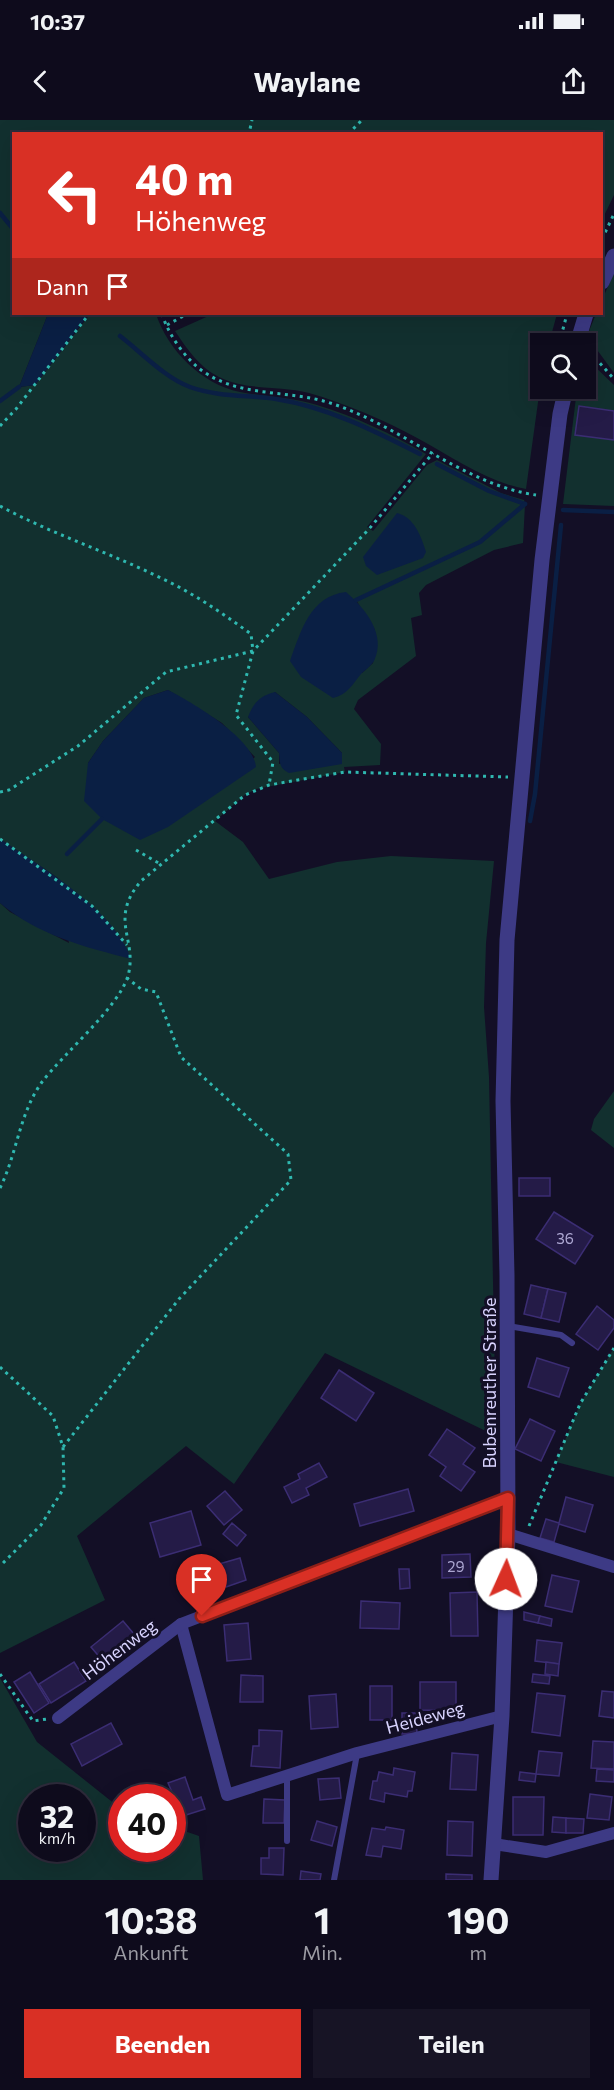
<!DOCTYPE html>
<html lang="de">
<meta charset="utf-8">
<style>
:root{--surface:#0e0b1c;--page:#171425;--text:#f1f3f6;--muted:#9b9ba3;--line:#2e2b3b;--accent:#d93025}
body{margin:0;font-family:Commissioner,sans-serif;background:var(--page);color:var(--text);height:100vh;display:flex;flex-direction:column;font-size:22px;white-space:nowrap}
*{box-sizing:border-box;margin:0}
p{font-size:20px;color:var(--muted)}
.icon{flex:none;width:33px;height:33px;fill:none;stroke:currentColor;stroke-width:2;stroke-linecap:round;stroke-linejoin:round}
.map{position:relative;height:1760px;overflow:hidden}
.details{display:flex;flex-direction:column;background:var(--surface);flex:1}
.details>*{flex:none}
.hud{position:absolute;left:12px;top:12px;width:591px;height:183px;border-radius:0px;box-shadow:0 6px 24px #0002,0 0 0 2px var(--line);background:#d93025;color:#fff;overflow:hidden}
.fabs{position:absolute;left:530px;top:213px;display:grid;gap:12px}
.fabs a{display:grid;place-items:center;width:66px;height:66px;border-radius:0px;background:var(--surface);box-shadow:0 6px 24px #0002,0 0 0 2px var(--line);font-size:30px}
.speed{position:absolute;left:18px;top:1664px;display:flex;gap:12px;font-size:30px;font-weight:700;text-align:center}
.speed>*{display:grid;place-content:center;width:78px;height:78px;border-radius:50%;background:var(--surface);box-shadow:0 6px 24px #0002,0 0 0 2px var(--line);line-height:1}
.speed small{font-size:15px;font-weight:400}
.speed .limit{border:9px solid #d22;background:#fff;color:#111}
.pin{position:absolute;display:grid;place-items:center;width:51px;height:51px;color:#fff;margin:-62px -26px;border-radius:50% 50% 50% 0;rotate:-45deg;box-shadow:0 0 6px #0007}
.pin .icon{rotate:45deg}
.me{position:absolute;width:66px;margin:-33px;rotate:2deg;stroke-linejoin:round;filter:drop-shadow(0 0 4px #0008)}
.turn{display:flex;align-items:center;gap:21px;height:126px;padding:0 24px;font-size:27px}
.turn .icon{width:78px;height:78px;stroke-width:2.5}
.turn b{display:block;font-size:42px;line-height:51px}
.then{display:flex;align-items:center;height:57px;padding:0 24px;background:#0003;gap:12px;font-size:22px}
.eta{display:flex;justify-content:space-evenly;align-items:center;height:102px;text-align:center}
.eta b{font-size:36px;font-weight:700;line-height:42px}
.action{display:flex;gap:12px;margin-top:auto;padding:12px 24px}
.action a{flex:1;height:69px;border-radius:0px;background:var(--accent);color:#fff;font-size:24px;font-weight:700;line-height:69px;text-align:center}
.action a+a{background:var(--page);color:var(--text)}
.status{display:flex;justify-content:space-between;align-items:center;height:42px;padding:0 30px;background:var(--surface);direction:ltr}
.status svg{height:16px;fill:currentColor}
header{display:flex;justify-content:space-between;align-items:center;height:78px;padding:0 24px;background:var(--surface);font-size:27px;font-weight:700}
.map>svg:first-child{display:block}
.green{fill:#12302f;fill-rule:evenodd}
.water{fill:#0a1f44}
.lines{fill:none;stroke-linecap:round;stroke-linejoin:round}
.stream{stroke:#0a1f44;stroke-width:4.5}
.building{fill:#241b47;stroke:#3b2d73;stroke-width:1.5}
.path{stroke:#2fb8b0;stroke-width:3;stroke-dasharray:3 4.5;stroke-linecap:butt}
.service{stroke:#3d3a85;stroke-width:6}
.minor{stroke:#3d3a85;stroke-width:12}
.tertiary{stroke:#3d3a85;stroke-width:15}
.route-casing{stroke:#8d1f18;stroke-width:15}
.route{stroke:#d93025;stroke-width:10}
.labels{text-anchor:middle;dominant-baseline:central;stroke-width:6;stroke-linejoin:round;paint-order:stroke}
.number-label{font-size:15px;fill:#aca6d1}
.street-label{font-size:18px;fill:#d9d4ff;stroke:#130f26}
</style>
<div class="status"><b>10:37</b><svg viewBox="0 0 49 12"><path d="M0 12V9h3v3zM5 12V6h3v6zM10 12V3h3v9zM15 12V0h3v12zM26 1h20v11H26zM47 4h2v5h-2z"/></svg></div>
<header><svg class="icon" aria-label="back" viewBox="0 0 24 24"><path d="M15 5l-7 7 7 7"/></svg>Waylane<svg class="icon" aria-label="share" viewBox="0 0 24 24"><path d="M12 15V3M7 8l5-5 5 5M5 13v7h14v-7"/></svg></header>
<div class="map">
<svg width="614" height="1760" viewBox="0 0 614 1760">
<rect width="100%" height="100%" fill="#130f26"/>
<g class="green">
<path d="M0 0H614V75L602 100V14H14V194H48L19 267 35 265 90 194H156C168 230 201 264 240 272 266 277 291 277 317 285 354 296 392 314 426 334L367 407 373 411 427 345 437 340 501 373 524 380 525 384 523 423 494 430 426 465 419 473 422 495 411 498 416 536 358 580 354 589 381 624 380 645 344 647 345 652 256 669 245 675 215 701 243 722 269 759 337 742 391 736 494 741 486 823 484 887 489 957 496 1316 325 1233 234 1364 186 1326 77 1416 105 1480 0 1533V783L10 792 69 823 58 758 0 719ZM356 480 375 510 373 543 362 553ZM168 570 222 603 255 637C218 669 184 699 140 719L88 643 103 621 144 578ZM275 572 307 597 342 633 279 644V633L248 597Z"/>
<path d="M614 153V253L587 216 596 194H602V180Z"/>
<path d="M213 194H557L549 223 540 224V268L526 369C487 362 454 338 419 319 384 300 347 284 309 273 279 265 246 271 219 257 199 247 187 229 175 211Z"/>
<path d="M591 243 614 265V386L563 384 577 269 585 268V244Z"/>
<path d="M614 971V1028L591 1010 594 999Z"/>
<path d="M614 1228V1357L556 1342 580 1284Z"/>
<path d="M0 1558 37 1622 121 1689 122 1728H172L173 1707 199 1716 203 1760H0ZM32 1677H82V1728H32Z"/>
</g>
<g class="water">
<path d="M48 194H89L35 265 19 267Z"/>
<path d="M397 393C414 397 421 416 426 432L423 438 377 455 366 446 363 437Z"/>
<path d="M346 472C365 488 387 515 374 541 371 546 365 550 361 554 352 565 347 575 333 578L301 557 290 541C301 511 310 476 346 472Z"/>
<path d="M168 570C193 583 253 618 256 647L168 707 140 720 102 699 84 681 88 643 103 621 144 578Z"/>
<path d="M275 572 307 597 342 633V644L289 653C279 648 280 643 279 633L248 597C254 582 260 576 275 572Z"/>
<path d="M0 719C40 746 116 791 131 839 85 827 37 815 0 783Z"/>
</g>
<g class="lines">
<g class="stream">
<path d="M0 93 14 110"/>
<path d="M120 216C141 232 165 258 190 267 218 277 247 275 276 279 327 287 375 311 420 334"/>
<path d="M0 281 19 267"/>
<path d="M437 344 489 371 525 384"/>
<path d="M563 390 614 392"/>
<path d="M356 480 480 422 525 384"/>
<path d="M530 701 535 674 561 405"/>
<path d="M67 734 102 699"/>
</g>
</g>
<g class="building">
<path d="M579 286 614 291V320L575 315Z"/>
<rect x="519" y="1058" width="31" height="18"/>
<path d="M554 1092 593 1116 575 1144 536 1119Z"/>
<path d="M531 1165 548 1169 541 1198 524 1194Z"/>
<path d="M548 1169 566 1173 559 1202 541 1198Z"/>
<path d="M597 1186 614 1200V1208L598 1230 576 1214Z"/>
<path d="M537 1238 569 1248 559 1277 528 1267Z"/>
<path d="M339 1250 374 1273 356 1301 321 1278Z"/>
<path d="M530 1299 555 1311 541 1341 515 1329Z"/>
<path d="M447 1309 475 1328 463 1344 475 1352 461 1371 440 1356 446 1347 429 1335Z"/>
<path d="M319 1343 327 1357 306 1368 309 1375 292 1383 284 1367 300 1359 298 1354Z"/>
<path d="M408 1369 414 1391 360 1406 354 1384Z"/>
<path d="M225 1371 242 1390 224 1405 207 1386Z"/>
<path d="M566 1377 593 1385 585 1412 559 1404 554 1422 540 1418 546 1399 559 1403Z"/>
<path d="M191 1391 201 1425 160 1437 150 1403Z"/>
<path d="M232 1403 246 1415 237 1426 223 1414Z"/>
<path d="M470 1434 471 1457 442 1458V1435Z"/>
<path d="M240 1438 246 1460 226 1467 219 1444Z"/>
<path d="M201 1447 211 1471 193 1479 183 1454Z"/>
<path d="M399 1449H409L410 1468 400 1469Z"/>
<path d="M552 1455 579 1461 572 1492 545 1486Z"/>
<path d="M477 1472 478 1516H451L450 1473Z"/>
<path d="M361 1481 400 1483 399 1509 360 1508Z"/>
<path d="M524 1492 540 1496 538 1503 524 1500Z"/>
<path d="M540 1496 552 1499 551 1506 538 1503Z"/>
<path d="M123 1501 139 1520 107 1546 91 1527Z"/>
<path d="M248 1503 251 1539 227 1541 224 1505Z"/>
<path d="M537 1520 562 1523 559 1544 535 1541Z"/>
<path d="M74 1542 86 1561 51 1583 39 1564Z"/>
<path d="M546 1542 559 1544 558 1556 545 1554Z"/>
<path d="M30 1552 49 1583 34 1593 14 1562Z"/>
<path d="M533 1554 550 1556 549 1564 532 1562Z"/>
<path d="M241 1555 263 1556V1582H240Z"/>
<path d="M420 1562H456V1591L420 1590Z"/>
<rect x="370" y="1566" width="22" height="34"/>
<path d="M602 1571 614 1572V1598L599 1596Z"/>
<path d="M537 1573 565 1576 560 1616 532 1612Z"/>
<path d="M336 1574 338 1607 311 1609 309 1576Z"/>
<path d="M402 1593H416L417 1614H402Z"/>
<path d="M111 1603 122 1624 82 1646 71 1624Z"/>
<path d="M259 1610 282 1611 280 1648 251 1646 253 1626H259Z"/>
<path d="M593 1621 614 1622V1649L591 1648Z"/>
<path d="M539 1631 562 1633 559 1656 536 1654Z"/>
<path d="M452 1633 478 1635 476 1670 450 1669Z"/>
<path d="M394 1648 415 1652 412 1671H408L407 1677 385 1673 384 1682 370 1679 373 1661H377L379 1652 393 1655Z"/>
<path d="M597 1649 614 1650V1662L596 1661Z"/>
<path d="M520 1652 536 1654 535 1662 519 1660Z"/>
<path d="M185 1657 193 1680 201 1677 205 1689 186 1695 183 1687 172 1691V1677H159L172 1672 168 1663Z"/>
<path d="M339 1658 341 1678 320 1680 318 1659Z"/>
<path d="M590 1674 612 1677 609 1700 587 1698Z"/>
<path d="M513 1677H544L543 1715H513Z"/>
<path d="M264 1679 285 1680 284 1703H263Z"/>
<path d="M553 1697 566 1698V1713L552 1712Z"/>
<path d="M566 1698 584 1699 583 1713H566Z"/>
<path d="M317 1701 337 1707 332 1726 311 1720Z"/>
<path d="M448 1701 473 1702 472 1736 447 1735Z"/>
<path d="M386 1707 404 1710 401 1729 383 1726 381 1737 366 1735 372 1708 385 1710Z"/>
<path d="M269 1728H284L283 1755 261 1754V1738H269Z"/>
<path d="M301 1751 321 1754 320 1760H300Z"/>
<path d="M446 1754 472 1755V1760H446Z"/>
</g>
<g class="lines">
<g class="path">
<path d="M245 14 250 9 252 0"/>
<path d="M348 14 362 0"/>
<path d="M602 119 614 94"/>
<path d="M162 194C168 214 186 240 204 252 240 277 287 270 327 282 399 304 464 365 536 375"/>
<path d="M167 205 187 194"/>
<path d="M559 224 567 194"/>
<path d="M590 232 614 259"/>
<path d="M0 306 16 289 89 194"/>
<path d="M0 386C52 414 108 432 161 458 193 473 222 493 251 514L253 531 236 595 273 642 269 665"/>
<path d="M0 672 9 670 78 626 166 552 253 531 369 409 433 333"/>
<path d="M0 719 92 786 127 825"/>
<path d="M136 730 162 745"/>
<path d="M0 1068C17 1034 19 994 42 962 64 933 118 888 128 856 138 819 108 800 141 761L245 675 269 665 345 652 508 657"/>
<path d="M0 1247 53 1296 63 1327 64 1368 41 1405 0 1446"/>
<path d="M63 1327 179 1179 291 1060 288 1034 181 937 156 872 141 869 127 858"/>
<path d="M529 1406 580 1284 614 1228"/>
<path d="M0 1554 33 1601 47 1599"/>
</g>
<g class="service">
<path d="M508 1206 561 1215 572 1223"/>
<path d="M287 1656V1721"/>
<path d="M334 1760 357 1634"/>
</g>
<g class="minor">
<path d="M508 1414 614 1447"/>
<path d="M181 1504 227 1675 357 1633 502 1596"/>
<path d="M58 1598 181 1504 509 1378"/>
<path d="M494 1724 546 1732 614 1713"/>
</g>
<g class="tertiary">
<path d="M602 162 614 136"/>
<path d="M577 224 586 194"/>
<path d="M491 1760 502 1596 508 1414 507 1155 503 981 507 820 542 440 560 294 566 268"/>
</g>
</g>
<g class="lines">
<defs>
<path id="route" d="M202 1496 508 1378 506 1459"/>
</defs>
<use href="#route" class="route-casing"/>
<use href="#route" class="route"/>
</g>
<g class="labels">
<g class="number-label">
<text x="565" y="1118">36</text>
<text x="456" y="1446">29</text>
</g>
<g class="street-label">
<text transform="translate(489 1263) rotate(-90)">Bubenreuther Straße</text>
<text transform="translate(119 1529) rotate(-37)">Höhenweg</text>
<text transform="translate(425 1597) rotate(-15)">Heideweg</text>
</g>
</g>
</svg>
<div class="fabs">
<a><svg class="icon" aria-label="search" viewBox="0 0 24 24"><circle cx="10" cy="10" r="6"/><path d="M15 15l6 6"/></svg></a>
</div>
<div class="speed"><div>32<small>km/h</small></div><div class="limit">40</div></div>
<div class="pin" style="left:202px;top:1496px;background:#d93025"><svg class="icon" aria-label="arrive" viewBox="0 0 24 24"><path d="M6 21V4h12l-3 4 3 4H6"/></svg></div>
<svg class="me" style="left:506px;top:1459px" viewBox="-20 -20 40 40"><circle r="19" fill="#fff"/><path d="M0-13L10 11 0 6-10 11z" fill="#d93025"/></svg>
<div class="hud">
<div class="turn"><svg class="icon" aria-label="left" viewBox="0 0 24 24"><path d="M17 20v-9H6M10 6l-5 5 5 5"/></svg><div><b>40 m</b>Höhenweg</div></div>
<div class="then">Dann<svg class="icon" aria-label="arrive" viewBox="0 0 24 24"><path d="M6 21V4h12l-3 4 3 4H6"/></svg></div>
</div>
</div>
<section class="details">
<div class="eta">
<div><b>10:38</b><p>Ankunft</p></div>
<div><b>1</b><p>Min.</p></div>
<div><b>190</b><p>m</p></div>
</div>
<div class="action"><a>Beenden</a><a>Teilen</a></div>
</section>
